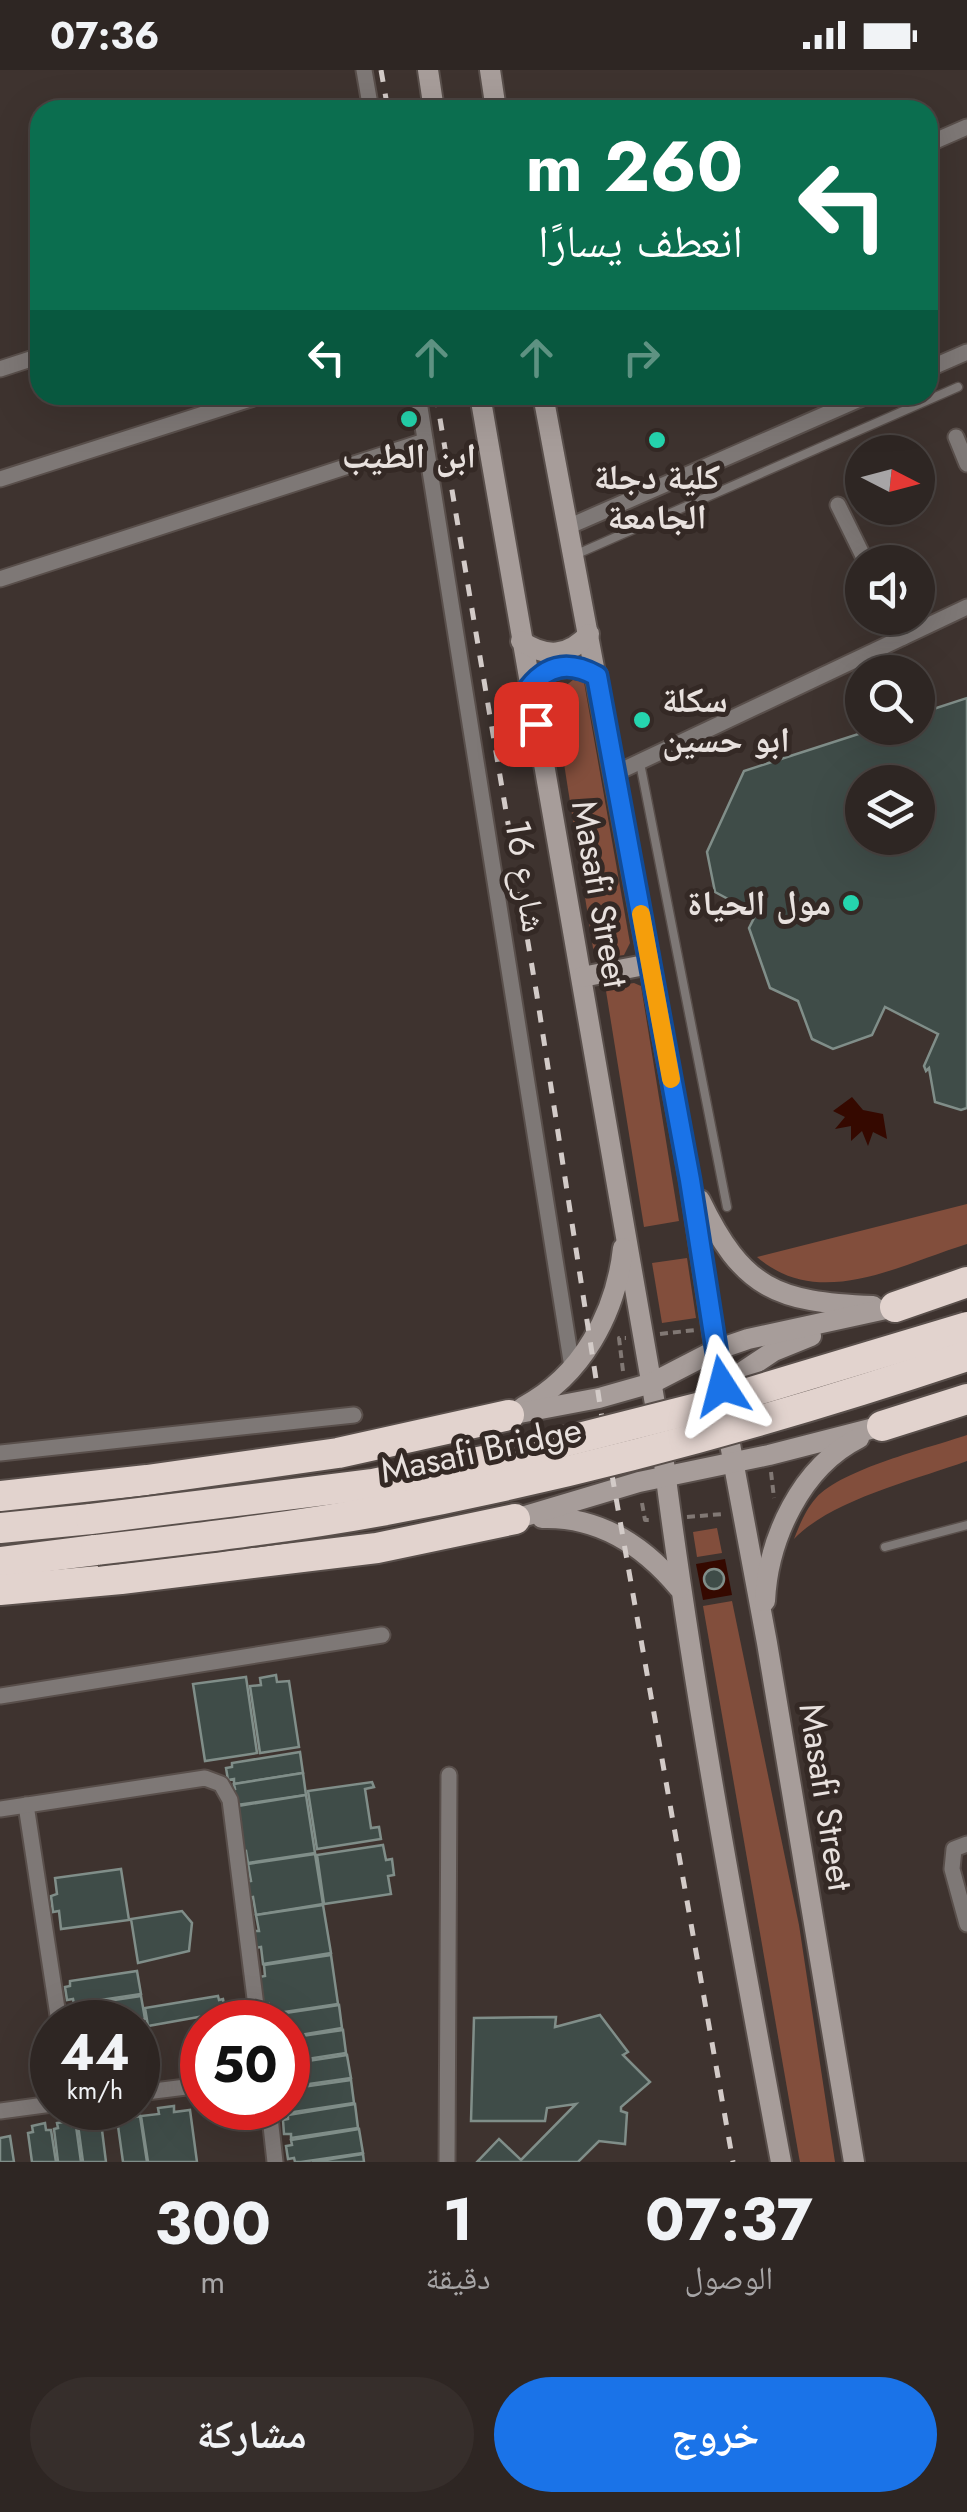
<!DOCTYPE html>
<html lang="ar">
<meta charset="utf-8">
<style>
:root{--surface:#2e2623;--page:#362e2b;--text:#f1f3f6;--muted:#a7a5a6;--line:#494341;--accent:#1a73e8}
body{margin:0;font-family:Jost,"Noto Naskh Arabic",sans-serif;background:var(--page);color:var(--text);direction:rtl;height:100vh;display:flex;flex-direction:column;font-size:38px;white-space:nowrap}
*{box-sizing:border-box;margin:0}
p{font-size:32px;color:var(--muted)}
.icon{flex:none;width:55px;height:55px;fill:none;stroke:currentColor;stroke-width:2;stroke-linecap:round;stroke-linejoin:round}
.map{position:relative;height:2092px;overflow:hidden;direction:ltr}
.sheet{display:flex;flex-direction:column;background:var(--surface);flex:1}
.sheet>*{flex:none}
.top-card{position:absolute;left:30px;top:30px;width:908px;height:305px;border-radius:30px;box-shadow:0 10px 40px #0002,0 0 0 2px var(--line);direction:rtl;background:#0b6e4f;color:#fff;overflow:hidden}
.needle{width:65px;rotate:96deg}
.controls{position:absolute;left:845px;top:365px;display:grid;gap:20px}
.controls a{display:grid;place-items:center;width:90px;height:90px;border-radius:50%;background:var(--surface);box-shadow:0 10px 40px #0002,0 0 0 2px var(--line);font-size:50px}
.speed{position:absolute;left:30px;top:1930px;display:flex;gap:20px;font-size:50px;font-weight:700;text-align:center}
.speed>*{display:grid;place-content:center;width:130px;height:130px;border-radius:50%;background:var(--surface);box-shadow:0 10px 40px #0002,0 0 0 2px var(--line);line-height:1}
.speed small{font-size:25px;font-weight:400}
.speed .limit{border:15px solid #d22;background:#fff;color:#111}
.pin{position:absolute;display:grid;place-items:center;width:85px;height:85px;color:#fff;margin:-42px;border-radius:20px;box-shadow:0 5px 15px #0006}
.me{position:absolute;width:110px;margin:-55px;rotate:351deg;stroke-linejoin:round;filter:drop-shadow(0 0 8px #0008)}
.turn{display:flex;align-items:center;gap:35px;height:210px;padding:0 30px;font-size:45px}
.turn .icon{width:130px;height:130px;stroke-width:2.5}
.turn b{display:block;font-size:70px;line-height:85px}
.lanes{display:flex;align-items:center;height:95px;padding:0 30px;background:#0003;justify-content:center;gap:50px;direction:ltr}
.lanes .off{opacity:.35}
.eta{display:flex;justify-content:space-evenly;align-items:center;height:170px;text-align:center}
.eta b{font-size:60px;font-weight:700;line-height:70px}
.button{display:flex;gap:20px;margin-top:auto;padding:20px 30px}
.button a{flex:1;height:115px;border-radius:60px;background:var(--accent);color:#fff;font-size:40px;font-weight:700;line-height:115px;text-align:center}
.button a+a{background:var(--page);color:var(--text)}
.status{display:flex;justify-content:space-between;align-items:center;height:70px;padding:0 50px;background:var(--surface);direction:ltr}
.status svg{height:28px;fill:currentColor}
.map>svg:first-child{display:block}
.green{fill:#824e3c}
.water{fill:#350900}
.building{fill:#3f4c48;stroke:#808e89;stroke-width:2.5;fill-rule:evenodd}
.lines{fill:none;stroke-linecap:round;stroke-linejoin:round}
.lane-casing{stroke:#594f4b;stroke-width:11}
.street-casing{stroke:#594f4b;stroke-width:19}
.secondary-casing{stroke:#594f4b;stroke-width:24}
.highway-casing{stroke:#594f4b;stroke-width:34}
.path{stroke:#817874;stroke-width:4;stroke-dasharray:8 5;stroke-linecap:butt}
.lane{stroke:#7e7876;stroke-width:8}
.street{stroke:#7e7876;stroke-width:15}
.secondary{stroke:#a79d9a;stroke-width:20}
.highway{stroke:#e2d3ce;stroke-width:30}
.rail{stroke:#d3cbc8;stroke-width:5;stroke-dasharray:12 12;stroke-linecap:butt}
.highway-bridge-casing{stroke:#594f4b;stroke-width:34;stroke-linecap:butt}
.highway-bridge{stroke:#e2d3ce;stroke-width:30}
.route-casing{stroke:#114b97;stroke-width:25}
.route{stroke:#1a73e8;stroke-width:18}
.slow{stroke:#f59e0b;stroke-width:18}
.poi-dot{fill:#25d5ae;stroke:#342925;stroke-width:4}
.labels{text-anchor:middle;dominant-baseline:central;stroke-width:10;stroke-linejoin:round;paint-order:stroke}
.poi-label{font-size:35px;font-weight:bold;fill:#e8e1de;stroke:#342925}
.street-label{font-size:35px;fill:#e8e1de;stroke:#342925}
</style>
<div class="status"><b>07:36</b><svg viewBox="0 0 49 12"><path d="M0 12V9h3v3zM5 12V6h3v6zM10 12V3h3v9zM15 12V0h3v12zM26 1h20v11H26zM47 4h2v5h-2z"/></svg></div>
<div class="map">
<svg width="967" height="2092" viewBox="0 0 967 2092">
<rect width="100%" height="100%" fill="#3e332f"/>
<g class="green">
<path d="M573 610 584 612 630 873 624 885 601 888 593 878 554 630 560 620Z"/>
<path d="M634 913 641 916 679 1151 644 1157 606 921 608 917Z"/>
<path d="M967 1134V1174C899 1195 819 1241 757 1187Z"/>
<path d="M687 1188 696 1248 662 1253 652 1193Z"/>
<path d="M967 1365V1391C915 1410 831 1430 794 1469 799 1456 806 1439 816 1428 842 1399 929 1378 967 1365Z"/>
<path d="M717 1458 722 1483 697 1487 693 1462Z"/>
<path d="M732 1531 799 1855 835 2092H800L799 2087 703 1536Z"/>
</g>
<g class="water">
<path d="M852 1027 863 1040 883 1044 887 1069 873 1062 868 1076 862 1061 851 1071V1056L835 1059 845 1047 833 1041Z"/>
<path d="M725 1489 732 1525 703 1530 696 1494Z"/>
</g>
<g class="building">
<path d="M967 628V1038L961 1040 935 1032 929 998 926 1001 924 996 938 964 885 937 872 965 833 979 812 969 798 931 770 918 749 858 756 844 715 822 707 782 744 701 877 658H918V644ZM862 712H918V768H862Z"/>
<circle cx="714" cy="1509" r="10"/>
<path d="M276 1605 277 1612 289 1611 299 1677 260 1683 250 1616 261 1615 260 1608Z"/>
<path d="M246 1607 257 1683 205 1691 193 1614Z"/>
<path d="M300 1682 303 1703 234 1714V1709L228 1710 226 1698 232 1697V1693Z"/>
<path d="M303 1703 306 1725 237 1735 230 1720 235 1719 234 1714Z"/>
<path d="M372 1712 374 1717 365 1719 371 1758 379 1757 381 1769 317 1779 308 1721Z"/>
<path d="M306 1725 315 1783 248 1793 246 1781 241 1782 236 1749H240L238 1736Z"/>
<path d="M383 1775 386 1790 392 1789 394 1805 388 1806 391 1824 324 1834 317 1785Z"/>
<path d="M315 1784 323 1834 256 1845 253 1827 248 1828 245 1812 251 1811 248 1794Z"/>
<path d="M121 1799 129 1850 61 1859 59 1841 53 1842 51 1826 57 1824 55 1808Z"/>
<path d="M323 1835 331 1883 263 1894 261 1877 255 1878 252 1861H259L256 1845Z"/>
<path d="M182 1841 192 1853 189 1881 138 1893 131 1849Z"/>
<path d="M331 1885 338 1934 271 1944 269 1934 263 1935 259 1907 265 1906 264 1895Z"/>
<path d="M137 1901 141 1924 74 1934 73 1929 67 1930 65 1917 70 1916V1911Z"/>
<path d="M141 1926 145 1949 70 1952 68 1943 74 1942V1936Z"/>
<path d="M218 1926 219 1930 223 1929 225 1939H220L221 1943 148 1956 145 1938Z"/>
<path d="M339 1935 342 1958 288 1967V1952H267L273 1949 272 1945Z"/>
<path d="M600 1945 628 1982 623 1985 650 2012 621 2037V2041L627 2043 625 2074 599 2071 578 2092H477L499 2069 521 2090 576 2034 547 2038 545 2051H471L474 1948 556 1947 555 1957Z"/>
<path d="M343 1960 346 1983 288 1992V1968Z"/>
<path d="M347 1985 351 2008 288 2017V1994Z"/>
<path d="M351 2010 354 2033 287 2043 286 2039 280 2040 288 2038V2019Z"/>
<path d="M355 2034 358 2058 291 2068V2064H284L283 2050 288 2049V2045Z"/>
<path d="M174 2036V2042L190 2040 197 2092H148L141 2046 159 2044 158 2038Z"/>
<path d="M134 2041 135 2047 140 2046 147 2092H123L117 2049H122L121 2043Z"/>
<path d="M95 2046V2053L101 2052 106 2092H83L78 2055H82L81 2048Z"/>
<path d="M71 2051 72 2056H76L81 2092H58L54 2059 58 2058 57 2053Z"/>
<path d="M45 2053 46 2060H51L56 2092H32L28 2063 33 2062 32 2056Z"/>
<path d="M359 2059 363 2083 301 2092H295L294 2088 288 2089 286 2076 292 2075 291 2070Z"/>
<path d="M10 2066 14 2092H0V2068Z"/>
<path d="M363 2084 364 2092H312Z"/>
</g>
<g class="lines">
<defs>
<g id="lane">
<path d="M577 484 958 317"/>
<path d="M640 693 727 1137"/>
<path d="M885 1477 967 1455"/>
</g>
<g id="street">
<path d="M364 0 371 40"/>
<path d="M928 74 967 57"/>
<path d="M0 299 40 286"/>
<path d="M928 299 967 282"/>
<path d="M418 325 572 1297"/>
<path d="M956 367 967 394"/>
<path d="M0 409 263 325"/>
<path d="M838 435 866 492"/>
<path d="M570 456 869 325"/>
<path d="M0 509 425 371"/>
<path d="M893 548 903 567"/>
<path d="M616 703 967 537"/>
<path d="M0 1383 354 1345"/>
<path d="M0 1626 382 1565"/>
<path d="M26 1735 59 1952"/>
<path d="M0 1739 205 1708 221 1714 230 1730 258 1952"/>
<path d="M967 1774 954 1779 952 1799 967 1854"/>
<path d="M138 2023 202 2015"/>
<path d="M269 2038 275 2092"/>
<path d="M0 2041 52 2034"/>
<path d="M447 2092 449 1705"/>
</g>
<g id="secondary">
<path d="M428 0 434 40"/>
<path d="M490 0 496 40"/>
<path d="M480 325 655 1334"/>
<path d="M543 325 690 1111 721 1316"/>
<path d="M521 571C546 588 568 587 589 564"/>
<path d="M529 618C549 594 570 592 597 605"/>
<path d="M582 907 650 894"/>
<path d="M700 1130C743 1219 776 1232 873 1236"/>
<path d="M721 1316 774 1281 811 1266"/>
<path d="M523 1337C582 1306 616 1243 623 1178"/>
<path d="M509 1345 599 1328 652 1313 716 1280 748 1269 895 1237"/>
<path d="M730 1374 767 1573 854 2092"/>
<path d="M664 1393C694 1627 738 1860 781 2092"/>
<path d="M542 1448C599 1446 644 1476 679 1518"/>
<path d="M515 1449 639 1412 769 1385 882 1356"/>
<path d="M765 1531C768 1469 801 1397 859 1368"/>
</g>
<g id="highway">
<path d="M895 1237 967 1212"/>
<path d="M882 1356 967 1329"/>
<path d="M0 1426 147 1410 338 1383 509 1345"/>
<path d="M0 1458 91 1449"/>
<path d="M0 1492 96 1480"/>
<path d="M0 1520 121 1509 377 1478 515 1449"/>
</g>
</defs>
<use href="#lane" class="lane-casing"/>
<use href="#street" class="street-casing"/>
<use href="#secondary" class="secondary-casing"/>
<use href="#highway" class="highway-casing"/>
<g class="path">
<path d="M660 1264 695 1260"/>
<path d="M623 1301 619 1268H626"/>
<path d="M771 1402 774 1428"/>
<path d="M642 1433 645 1450H653"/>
<path d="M687 1447 723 1444"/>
</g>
<use href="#lane" class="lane"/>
<use href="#street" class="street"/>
<use href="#secondary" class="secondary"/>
<use href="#highway" class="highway"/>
<g class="rail">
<path d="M381 0 388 40"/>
<path d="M436 325 537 926 602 1348"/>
<path d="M612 1405 733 2092"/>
</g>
<defs>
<g id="highway-bridge">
<path d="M91 1449 373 1414 512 1385 701 1337 967 1257"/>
<path d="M96 1480C191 1469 287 1458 381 1441 579 1404 776 1350 967 1286"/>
</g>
</defs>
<use href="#highway-bridge" class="highway-bridge-casing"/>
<use href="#highway-bridge" class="highway-bridge"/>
</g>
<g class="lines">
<defs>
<path id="route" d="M536 654 529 618C548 594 570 591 597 606L690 1110 722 1316"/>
</defs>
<use href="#route" class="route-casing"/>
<use href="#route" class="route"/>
<path class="slow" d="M641 844 671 1009"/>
</g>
<g class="poi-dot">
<circle cx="409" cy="349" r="10"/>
<circle cx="657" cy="370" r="10"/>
<circle cx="642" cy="650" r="10"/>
<circle cx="851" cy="833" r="10"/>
</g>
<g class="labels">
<g class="poi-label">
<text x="409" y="386">ابن الطيب</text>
<text x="657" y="407">كلية دجلة<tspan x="657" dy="40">الجامعة</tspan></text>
<text x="662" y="630" text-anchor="start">سكلة<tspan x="662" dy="40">ابو حسين</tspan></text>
<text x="831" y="833" text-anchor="end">مول الحياة</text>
</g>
<g class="street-label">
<text transform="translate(526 806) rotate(81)">شارع 16</text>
<text transform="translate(600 824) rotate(80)">Masafi Street</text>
<text transform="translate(481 1380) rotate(-12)">Masafi Bridge</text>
<text transform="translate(826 1727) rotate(81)">Masafi Street</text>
</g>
</g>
</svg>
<div class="controls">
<a><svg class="needle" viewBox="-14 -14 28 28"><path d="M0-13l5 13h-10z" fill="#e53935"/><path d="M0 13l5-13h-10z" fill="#a7a5a6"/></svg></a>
<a><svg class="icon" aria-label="sound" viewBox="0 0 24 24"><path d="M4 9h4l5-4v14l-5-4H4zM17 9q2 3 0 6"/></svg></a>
<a><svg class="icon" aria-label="search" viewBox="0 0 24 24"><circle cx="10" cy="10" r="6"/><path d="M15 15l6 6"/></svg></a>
<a><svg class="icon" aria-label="layers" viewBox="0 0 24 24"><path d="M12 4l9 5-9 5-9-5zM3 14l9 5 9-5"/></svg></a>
</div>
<div class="speed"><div>44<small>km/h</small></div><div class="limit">50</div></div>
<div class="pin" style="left:536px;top:654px;background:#d93025"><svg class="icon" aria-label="arrive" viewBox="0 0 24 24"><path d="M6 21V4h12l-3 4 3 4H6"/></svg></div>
<svg class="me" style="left:722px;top:1316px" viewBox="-20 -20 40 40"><path d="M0-17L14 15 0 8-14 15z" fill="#1a73e8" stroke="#fff" stroke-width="4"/></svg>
<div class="top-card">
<div class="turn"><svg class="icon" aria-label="left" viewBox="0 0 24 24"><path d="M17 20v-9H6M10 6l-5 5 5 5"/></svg><div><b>260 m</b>انعطف يسارًا</div></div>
<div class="lanes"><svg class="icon" aria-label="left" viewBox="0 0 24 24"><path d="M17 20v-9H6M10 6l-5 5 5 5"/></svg><svg class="icon off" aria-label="ahead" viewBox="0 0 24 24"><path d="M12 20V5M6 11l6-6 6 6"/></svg><svg class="icon off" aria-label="ahead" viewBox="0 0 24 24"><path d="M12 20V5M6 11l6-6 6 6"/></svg><svg class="icon off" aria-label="right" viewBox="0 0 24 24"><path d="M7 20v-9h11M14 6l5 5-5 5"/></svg></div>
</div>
</div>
<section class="sheet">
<div class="eta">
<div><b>07:37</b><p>الوصول</p></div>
<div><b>1</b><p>دقيقة</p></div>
<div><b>300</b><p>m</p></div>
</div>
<div class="button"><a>خروج</a><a>مشاركة</a></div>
</section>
